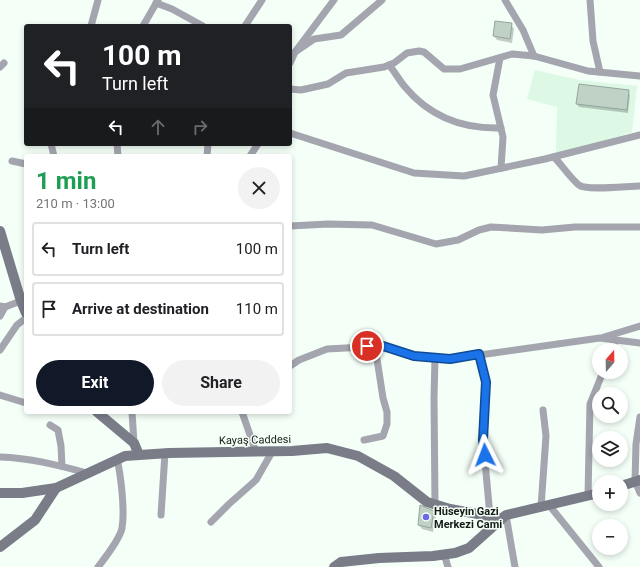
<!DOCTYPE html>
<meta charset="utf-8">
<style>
:root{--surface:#fff;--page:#f2f2f2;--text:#202124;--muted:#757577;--line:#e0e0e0;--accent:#111827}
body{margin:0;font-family:Roboto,sans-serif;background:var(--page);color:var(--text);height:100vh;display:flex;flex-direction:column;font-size:15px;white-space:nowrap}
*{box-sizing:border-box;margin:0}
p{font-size:13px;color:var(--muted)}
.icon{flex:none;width:22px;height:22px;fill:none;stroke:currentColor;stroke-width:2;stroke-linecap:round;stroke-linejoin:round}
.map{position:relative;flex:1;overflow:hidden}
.details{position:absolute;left:24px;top:154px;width:268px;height:260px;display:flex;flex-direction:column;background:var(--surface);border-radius:4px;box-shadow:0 2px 6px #0003}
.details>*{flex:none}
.hud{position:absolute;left:24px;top:24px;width:268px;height:122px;border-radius:4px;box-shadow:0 2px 6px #0003;background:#202124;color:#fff;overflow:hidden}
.needle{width:26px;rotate:20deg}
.controls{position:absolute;left:592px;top:343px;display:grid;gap:8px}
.controls a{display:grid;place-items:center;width:36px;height:36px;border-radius:50%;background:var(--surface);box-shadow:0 2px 6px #0003;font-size:20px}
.pin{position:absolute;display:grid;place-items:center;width:34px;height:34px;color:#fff;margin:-17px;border:2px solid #fff;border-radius:50%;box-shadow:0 1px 4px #0007}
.me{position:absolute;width:44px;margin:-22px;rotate:357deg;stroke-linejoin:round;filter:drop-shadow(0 0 3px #0008)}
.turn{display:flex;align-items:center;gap:14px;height:84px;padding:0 12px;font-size:18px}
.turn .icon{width:52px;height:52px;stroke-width:2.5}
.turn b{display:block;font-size:28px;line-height:34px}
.lanes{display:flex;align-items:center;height:38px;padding:0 12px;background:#0003;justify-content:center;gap:20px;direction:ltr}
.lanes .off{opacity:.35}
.round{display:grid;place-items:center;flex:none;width:42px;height:42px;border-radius:21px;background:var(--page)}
.overview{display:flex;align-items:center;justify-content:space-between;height:68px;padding:0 12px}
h1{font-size:24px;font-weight:700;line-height:30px;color:#1e9e55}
.primary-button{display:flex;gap:8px;margin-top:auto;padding:8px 12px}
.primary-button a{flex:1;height:46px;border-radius:24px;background:var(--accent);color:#fff;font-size:16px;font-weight:700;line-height:46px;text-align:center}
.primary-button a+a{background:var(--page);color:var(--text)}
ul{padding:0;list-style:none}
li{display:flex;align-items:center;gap:12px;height:54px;margin:0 8px 6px;padding:0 4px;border:2px solid var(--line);border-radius:4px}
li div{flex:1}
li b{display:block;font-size:15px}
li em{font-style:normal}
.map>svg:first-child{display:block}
.built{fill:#ddf8e5}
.shadow{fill:#0003}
.building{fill:#bfd2c5;stroke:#94a699}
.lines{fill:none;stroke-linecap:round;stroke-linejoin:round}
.street{stroke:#a4a5ae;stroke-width:7}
.secondary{stroke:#7a7c88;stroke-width:10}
.route-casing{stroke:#114b97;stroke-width:10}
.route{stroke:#1a73e8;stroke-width:7}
.poi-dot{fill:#6c69e3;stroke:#f3fff7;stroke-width:1.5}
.labels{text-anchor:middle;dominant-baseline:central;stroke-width:3;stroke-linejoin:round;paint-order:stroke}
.street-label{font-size:11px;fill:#151b17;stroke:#f3fff7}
.poi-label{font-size:11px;font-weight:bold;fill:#151b17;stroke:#f3fff7;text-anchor:start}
</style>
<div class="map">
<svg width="640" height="567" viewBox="0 0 640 567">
<rect width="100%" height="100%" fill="#f3fff7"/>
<path class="built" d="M535 70 579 80 637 86 632 132 586 147 556 153 557 107 527 99Z"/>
<g class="shadow">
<path d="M511 24 514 29 512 43 497 40 494 36Z"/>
<path d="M628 91 630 95 628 113 579 107 577 104Z"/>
<path d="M433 512 436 516 433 532 422 529 419 525Z"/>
</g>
<g class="building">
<path d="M495 21 512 23 510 39 493 36Z"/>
<path d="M579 84 629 90 627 110 576 104Z"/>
<path d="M420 505 434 511 431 528 418 525Z"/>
</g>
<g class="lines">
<g class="street">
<path d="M505 0 523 30 534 56"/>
<path d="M590 0 593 41 600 72"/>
<path d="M156 3 172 9 203 26"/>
<path d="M91 26 98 0"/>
<path d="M143 26 158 0"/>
<path d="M245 26 262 0"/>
<path d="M295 52 314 39 341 35 382 0"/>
<path d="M500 58 493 95 503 137 501 168"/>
<path d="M290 63 295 52 334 0"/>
<path d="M389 65C395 72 399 80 405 87 430 117 464 129 501 128"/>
<path d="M0 67 4 63"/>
<path d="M290 89 301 90 328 84 346 73 384 67 394 63 407 53 419 51 424 52 444 69H460L512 54 534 56 588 71 640 76"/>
<path d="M290 133 414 173 464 176 545 159 640 135"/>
<path d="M51 144 54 156"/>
<path d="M117 144 118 156"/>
<path d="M207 156 208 144"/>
<path d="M250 156 258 144"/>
<path d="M554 157C560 163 573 181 579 185 586 191 628 186 640 186"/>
<path d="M12 161 26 164"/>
<path d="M290 226 328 224 372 225 436 244 458 240 479 230 491 227 542 230 575 227H640"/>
<path d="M0 306 5 307 21 301"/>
<path d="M0 316 5 307"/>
<path d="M604 337 640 326"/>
<path d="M0 350 17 325 26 318"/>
<path d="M612 350 616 340"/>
<path d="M479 354 486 382 483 440 490 516"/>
<path d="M290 366 299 360 327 349 383 346 414 356 451 359 600 338 640 343"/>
<path d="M0 395 26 403"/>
<path d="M132 412 134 443"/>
<path d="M242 412 256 452"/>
<path d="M640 417 636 444 635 481 640 493"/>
<path d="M50 425 58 430 61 446 62 466"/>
<path d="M364 440 383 436 387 424V412L383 398 375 346"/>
<path d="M0 457C30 458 58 465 87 473"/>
<path d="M588 495 590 404 603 372"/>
<path d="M435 504 434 398 435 358"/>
<path d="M549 505 599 567"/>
<path d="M541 507 546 436 543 410"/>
<path d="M161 515 165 453"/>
<path d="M506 515 515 567"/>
<path d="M211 522 229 504 256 480 272 452"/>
<path d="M444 554 448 567"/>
<path d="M98 567C105 558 120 539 122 528 125 511 121 476 117 459"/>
</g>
<g class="secondary">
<path d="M0 231 21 301 26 313"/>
<path d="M97 412 134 443 139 455"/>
<path d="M621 486 640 480"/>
<path d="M0 493H22L56 488 125 456 169 453 292 451 327 448 358 456 394 476 427 502 450 509 500 518"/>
<path d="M0 547 35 520 56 488"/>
<path d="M334 567 341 562 379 558 433 556 455 553 469 548 506 515 599 493"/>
</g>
</g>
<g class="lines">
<defs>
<path id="route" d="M367 346H383L414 356 450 359 479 354 486 382 483 440 485 455"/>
</defs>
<use href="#route" class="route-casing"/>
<use href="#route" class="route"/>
</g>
<circle class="poi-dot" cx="426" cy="517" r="4"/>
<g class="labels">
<g class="street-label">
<text transform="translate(255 440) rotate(-1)">Kayaş Caddesi</text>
</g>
<g class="poi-label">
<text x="434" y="511">Hüseyin Gazi<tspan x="434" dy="13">Merkezi Cami</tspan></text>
</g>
</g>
</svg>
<div class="controls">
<a><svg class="needle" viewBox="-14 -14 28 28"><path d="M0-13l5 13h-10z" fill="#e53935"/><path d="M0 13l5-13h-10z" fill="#757577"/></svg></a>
<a><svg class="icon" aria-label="search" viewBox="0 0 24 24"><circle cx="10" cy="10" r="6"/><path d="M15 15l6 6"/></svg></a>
<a><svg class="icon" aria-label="layers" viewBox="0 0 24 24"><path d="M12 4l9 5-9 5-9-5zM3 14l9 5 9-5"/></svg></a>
<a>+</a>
<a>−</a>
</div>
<div class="pin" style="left:367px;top:346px;background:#d93025"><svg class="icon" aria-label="arrive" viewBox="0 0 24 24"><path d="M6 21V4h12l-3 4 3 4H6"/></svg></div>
<svg class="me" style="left:485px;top:455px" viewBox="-20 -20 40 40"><path d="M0-17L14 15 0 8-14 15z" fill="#1a73e8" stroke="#fff" stroke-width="4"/></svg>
<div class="hud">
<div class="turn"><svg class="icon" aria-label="left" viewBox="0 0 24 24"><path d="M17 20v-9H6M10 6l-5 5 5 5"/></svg><div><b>100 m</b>Turn left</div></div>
<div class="lanes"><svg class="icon" aria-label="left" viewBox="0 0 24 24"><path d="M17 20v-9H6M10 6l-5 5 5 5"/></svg><svg class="icon off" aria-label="ahead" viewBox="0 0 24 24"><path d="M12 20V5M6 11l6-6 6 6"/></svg><svg class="icon off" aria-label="right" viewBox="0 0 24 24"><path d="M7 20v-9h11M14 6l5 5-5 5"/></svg></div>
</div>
<section class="details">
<div class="overview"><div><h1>1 min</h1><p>210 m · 13:00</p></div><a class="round"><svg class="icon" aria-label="close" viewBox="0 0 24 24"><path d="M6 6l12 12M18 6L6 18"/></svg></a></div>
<ul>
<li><svg class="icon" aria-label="left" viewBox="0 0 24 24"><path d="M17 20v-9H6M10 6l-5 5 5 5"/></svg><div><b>Turn left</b></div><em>100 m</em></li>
<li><svg class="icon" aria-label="arrive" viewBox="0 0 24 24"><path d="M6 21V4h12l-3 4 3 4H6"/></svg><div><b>Arrive at destination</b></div><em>110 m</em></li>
</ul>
<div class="primary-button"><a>Exit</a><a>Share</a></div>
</section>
</div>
